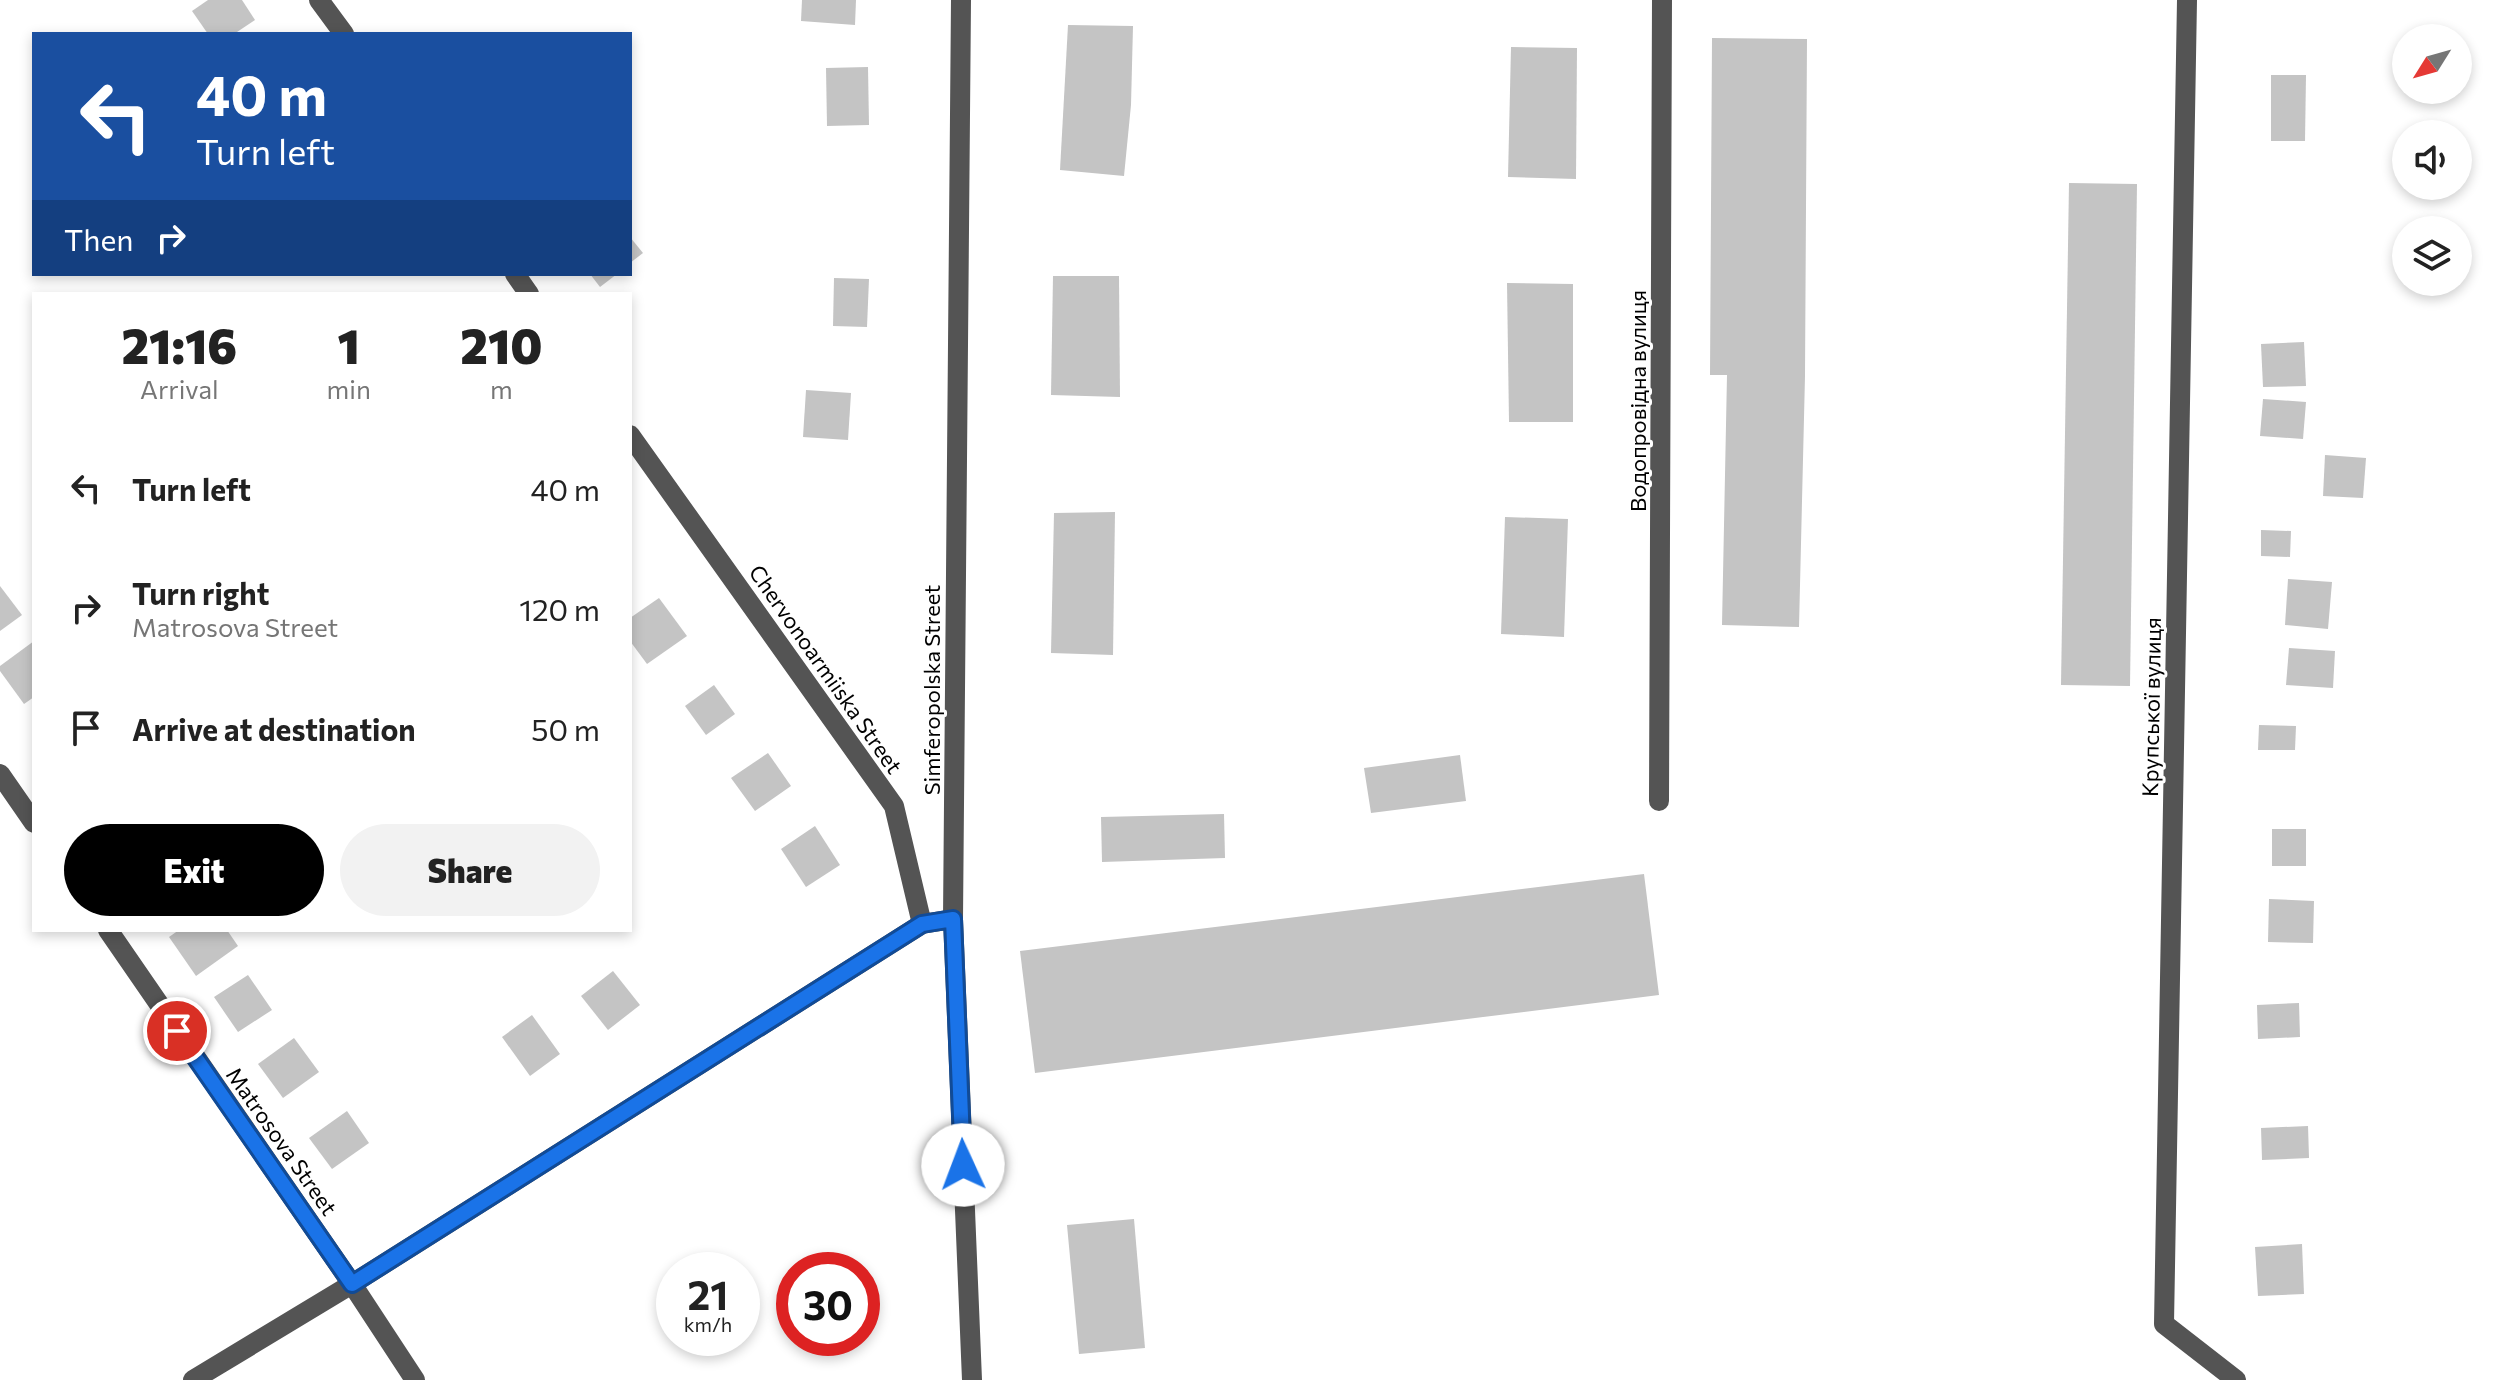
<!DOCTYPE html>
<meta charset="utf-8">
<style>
:root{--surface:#fff;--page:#f2f2f2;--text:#222;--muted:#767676;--accent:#000}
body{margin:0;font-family:Commissioner,sans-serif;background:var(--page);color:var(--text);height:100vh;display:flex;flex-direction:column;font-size:30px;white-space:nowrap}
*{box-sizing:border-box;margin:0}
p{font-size:26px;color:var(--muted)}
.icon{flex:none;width:44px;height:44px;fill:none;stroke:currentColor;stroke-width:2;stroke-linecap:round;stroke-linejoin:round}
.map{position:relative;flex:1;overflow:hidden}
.panel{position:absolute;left:32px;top:292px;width:600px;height:640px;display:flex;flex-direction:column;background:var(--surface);border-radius:0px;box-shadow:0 4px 12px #0003}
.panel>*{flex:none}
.hud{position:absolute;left:32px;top:32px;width:600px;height:244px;border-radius:0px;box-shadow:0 4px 12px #0003;background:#1a4fa0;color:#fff;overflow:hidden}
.needle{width:52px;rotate:233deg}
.fabs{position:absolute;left:2392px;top:24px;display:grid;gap:16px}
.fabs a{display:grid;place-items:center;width:80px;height:80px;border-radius:50%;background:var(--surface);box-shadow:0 4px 12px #0003;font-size:40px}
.speed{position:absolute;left:656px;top:1252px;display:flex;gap:16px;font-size:40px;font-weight:700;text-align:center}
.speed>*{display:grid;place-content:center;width:104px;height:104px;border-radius:50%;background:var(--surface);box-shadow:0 4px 12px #0003;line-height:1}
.speed small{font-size:20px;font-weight:400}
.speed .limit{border:12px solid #d22;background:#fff;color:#111}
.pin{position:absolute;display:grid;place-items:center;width:68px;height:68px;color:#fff;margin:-34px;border:4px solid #fff;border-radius:50%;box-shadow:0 2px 8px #0007}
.me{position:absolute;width:88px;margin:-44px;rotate:358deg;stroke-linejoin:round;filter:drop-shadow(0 0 6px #0008)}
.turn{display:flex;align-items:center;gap:28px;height:168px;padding:0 32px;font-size:36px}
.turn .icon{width:104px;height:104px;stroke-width:2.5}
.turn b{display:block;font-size:56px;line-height:68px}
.then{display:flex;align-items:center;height:76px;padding:0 32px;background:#0003;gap:16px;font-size:30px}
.eta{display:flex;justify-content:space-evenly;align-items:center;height:136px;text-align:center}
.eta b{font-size:48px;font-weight:800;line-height:56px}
.primary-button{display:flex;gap:16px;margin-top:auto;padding:16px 32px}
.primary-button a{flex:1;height:92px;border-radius:48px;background:var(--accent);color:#fff;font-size:32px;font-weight:800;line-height:92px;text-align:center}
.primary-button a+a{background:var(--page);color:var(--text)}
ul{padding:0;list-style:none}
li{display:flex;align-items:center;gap:24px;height:120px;padding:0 32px}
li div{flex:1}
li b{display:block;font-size:30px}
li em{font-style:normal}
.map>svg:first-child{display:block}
.building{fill:#c4c4c4}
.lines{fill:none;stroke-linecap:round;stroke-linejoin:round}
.minor{stroke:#545454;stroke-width:20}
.route-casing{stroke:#114b97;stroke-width:20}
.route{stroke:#1a73e8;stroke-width:14}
.labels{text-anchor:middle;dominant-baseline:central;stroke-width:6;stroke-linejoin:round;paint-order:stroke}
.street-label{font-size:22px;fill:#000;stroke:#fff}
</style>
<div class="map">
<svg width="2497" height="1380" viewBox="0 0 2497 1380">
<rect width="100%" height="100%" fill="#fff"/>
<g class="building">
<path d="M208 0H242L255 20 234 34H208L192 11Z"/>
<path d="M802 0H856L855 25 801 21Z"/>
<path d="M1068 25 1133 26 1131 105 1124 176 1060 170Z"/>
<path d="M1712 38 1807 39 1805 376 1799 627 1722 625 1727 375H1710Z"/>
<path d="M1511 47 1577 48 1576 179 1508 177Z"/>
<path d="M868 67 869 125 827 126 826 68Z"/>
<path d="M2271 75H2306L2305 141H2271Z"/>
<path d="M2069 183 2137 184 2130 686 2061 685Z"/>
<path d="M630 237 643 253 630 263Z"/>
<path d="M590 274H617L600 287Z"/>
<path d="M1053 276H1119L1120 397 1051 395Z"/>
<path d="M834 278 869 279 867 327 833 326Z"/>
<path d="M1507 283 1573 284V422H1509Z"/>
<path d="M2304 342 2306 386 2263 387 2261 344Z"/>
<path d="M806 390 851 393 848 440 803 437Z"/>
<path d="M2263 399 2306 402 2303 439 2260 436Z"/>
<path d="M2325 455 2366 458 2363 498 2323 496Z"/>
<path d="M1115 512 1113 655 1051 653 1054 513Z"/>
<path d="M1505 517 1568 519 1564 637 1501 634Z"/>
<path d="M2261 530 2291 531 2290 557 2261 556Z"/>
<path d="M2288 579 2332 582 2328 629 2285 625Z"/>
<path d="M0 586 22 615 0 631Z"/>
<path d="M659 598 687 636 647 664 630 641V618Z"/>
<path d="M34 641V697L24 704 0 671V666Z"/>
<path d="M2289 648 2335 651 2333 688 2286 685Z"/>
<path d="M714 685 735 714 706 735 685 706Z"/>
<path d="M2259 725 2296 726 2295 750H2258Z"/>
<path d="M768 753 791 786 755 811 731 778Z"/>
<path d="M1460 755 1466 801 1371 813 1364 768Z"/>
<path d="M1224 814 1225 858 1102 862 1101 817Z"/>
<path d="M815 826 840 865 806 887 781 849Z"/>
<rect x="2272" y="829" width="34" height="37"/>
<path d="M1644 874 1659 995 1035 1073 1020 951Z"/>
<path d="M2269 899 2314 901 2313 943 2268 942Z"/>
<path d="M179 930H227L238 946 196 976 169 937Z"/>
<path d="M613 971 640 1005 608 1030 581 996Z"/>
<path d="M248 975 272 1010 238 1032 214 997Z"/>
<path d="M2299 1003 2300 1037 2258 1039 2257 1005Z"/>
<path d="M532 1015 560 1054 530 1076 502 1037Z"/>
<path d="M294 1038 319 1072 283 1098 258 1064Z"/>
<path d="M347 1111 369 1143 332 1169 309 1138Z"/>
<path d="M2308 1126 2309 1158 2262 1160 2261 1128Z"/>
<path d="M1134 1219 1145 1348 1079 1354 1067 1225Z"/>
<path d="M2302 1244 2304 1294 2258 1296 2255 1247Z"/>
</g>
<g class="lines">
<g class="minor">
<path d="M319 0 344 34"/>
<path d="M961 0 953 919 972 1380"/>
<path d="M2187 0 2164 1324 2236 1380"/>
<path d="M515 274 529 294"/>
<path d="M630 435 894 806 922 924 953 919"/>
<path d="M0 774 34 823"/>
<path d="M1659 801 1662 0"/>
<path d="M108 930 352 1284 415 1380"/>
<path d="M193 1380 352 1284 922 924"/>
</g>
</g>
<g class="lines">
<defs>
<path id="route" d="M177 1031 352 1284 922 924 953 919 963 1165"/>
</defs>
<use href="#route" class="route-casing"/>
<use href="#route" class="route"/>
</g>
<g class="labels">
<g class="street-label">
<text transform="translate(1637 401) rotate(-90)">Водопровідна вулиця</text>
<text transform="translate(826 669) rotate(55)">Chervonoarmiiska Street</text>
<text transform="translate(931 690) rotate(-90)">Simferopolska Street</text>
<text transform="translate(2151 707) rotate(-89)">Крупської вулиця</text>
<text transform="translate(282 1141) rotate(55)">Matrosova Street</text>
</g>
</g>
</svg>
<div class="fabs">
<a><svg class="needle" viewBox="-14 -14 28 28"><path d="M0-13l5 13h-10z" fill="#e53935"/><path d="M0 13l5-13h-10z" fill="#767676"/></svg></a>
<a><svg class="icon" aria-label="sound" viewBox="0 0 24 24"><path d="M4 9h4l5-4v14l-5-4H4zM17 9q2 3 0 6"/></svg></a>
<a><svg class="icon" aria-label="layers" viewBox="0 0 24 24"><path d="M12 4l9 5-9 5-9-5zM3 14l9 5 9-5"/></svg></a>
</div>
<div class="speed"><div>21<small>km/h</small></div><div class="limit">30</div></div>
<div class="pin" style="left:177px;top:1031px;background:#d93025"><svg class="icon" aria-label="arrive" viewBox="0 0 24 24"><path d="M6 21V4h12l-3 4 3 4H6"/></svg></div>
<svg class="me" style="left:963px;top:1165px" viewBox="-20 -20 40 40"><circle r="19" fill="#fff"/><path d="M0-13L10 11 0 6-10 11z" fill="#1a73e8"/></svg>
<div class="hud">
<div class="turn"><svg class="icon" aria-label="left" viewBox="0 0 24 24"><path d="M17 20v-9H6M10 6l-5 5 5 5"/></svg><div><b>40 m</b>Turn left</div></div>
<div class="then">Then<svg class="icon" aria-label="right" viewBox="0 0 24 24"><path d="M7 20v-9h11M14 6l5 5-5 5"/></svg></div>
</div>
<section class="panel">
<div class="eta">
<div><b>21:16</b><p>Arrival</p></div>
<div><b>1</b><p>min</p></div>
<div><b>210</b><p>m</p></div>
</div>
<ul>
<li><svg class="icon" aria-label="left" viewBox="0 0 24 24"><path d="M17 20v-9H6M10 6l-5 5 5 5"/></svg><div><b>Turn left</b></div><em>40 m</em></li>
<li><svg class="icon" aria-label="right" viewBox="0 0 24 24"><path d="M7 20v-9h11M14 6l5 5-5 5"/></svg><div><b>Turn right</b><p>Matrosova Street</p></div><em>120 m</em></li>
<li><svg class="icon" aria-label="arrive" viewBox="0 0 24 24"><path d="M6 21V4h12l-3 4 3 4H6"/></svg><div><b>Arrive at destination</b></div><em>50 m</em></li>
</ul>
<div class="primary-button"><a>Exit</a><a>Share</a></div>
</section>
</div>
